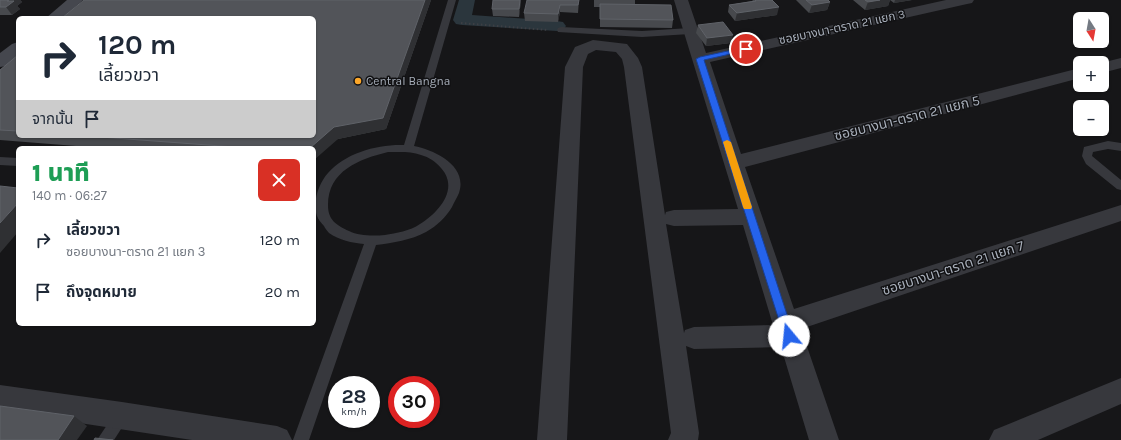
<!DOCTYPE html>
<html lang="th">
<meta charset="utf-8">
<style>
:root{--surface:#fff;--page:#f2f2f3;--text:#1f2937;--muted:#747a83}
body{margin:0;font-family:Karla,"Noto Sans Thai",sans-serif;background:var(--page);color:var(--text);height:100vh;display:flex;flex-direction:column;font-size:15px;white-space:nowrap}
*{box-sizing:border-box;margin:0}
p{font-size:13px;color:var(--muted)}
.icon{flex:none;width:22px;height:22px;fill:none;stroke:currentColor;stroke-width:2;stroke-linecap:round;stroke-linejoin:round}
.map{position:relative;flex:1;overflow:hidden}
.details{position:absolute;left:16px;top:146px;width:300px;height:180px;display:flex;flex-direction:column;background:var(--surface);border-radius:6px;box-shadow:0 1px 3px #0004}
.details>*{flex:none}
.banner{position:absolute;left:16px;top:16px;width:300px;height:122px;border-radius:6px;box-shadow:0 1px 3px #0004;background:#fff;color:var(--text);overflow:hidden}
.needle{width:26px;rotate:169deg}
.controls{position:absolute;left:1073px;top:12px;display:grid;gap:8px}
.controls a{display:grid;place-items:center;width:36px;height:36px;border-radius:6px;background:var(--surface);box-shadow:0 1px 3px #0004;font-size:20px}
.speed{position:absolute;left:328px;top:376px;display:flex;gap:8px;font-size:20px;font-weight:700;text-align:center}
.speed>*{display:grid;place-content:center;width:52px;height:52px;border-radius:50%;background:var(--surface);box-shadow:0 1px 3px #0004;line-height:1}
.speed small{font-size:10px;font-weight:400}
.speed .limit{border:6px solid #d22;background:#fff;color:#111}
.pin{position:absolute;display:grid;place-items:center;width:34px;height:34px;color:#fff;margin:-17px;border:2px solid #fff;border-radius:50%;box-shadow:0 1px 4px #0007}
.me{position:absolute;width:44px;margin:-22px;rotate:343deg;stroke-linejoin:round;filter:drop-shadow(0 0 3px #0008)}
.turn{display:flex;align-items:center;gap:14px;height:84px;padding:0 16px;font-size:18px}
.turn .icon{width:52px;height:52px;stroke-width:2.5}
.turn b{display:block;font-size:28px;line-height:34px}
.then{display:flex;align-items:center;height:38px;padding:0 16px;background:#0003;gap:8px;font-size:15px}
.round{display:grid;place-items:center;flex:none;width:42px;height:42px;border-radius:6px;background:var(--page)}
.overview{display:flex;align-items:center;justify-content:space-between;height:68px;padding:0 16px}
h1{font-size:24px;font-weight:800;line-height:30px;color:#1e9e55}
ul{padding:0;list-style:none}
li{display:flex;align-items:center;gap:12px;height:52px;padding:0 16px}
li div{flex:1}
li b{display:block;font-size:15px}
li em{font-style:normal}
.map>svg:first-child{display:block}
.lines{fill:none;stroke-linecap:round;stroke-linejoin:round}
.canal{fill:#2b363d;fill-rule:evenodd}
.path{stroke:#3d3f44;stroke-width:2;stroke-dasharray:1.5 2.5;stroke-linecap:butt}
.lane{fill:#37383d;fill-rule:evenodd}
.street{fill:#37383d;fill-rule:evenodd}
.secondary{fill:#45474e;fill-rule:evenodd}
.wall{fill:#47494d}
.shaded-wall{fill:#2f3033}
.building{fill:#525459;stroke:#5f6268}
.route{fill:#2563eb;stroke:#184099}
.slow{fill:#f59e0b}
.poi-dot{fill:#fda729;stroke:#111113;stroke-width:1.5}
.labels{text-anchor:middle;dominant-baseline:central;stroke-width:3;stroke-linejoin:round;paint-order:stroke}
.far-street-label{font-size:12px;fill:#a7aeb9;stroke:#111113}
.far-poi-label{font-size:12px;fill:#a7aeb9;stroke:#111113;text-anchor:start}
.street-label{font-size:14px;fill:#a7aeb9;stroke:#111113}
</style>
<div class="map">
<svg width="1121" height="440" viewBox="0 0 1121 440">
<rect width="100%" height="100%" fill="#161618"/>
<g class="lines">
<path class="canal" d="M459 0H475L472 15 557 21 563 22 566 26 563 30 557 31 462 25 456 24 453 20Z"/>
<path class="path" d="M461 23 548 30"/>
<g class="lane">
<path d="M448 0H456L414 146C435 150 468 166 459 193 457 198 454 202 452 207 446 217 437 226 426 232 411 240 393 243 376 245L309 440H293L364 244C352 243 339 240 329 233 327 231 325 228 324 226 321 223 318 219 317 216 312 202 319 183 328 173 345 153 378 144 404 145ZM388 152C399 152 411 151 421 155 429 157 436 162 441 168 460 189 438 213 420 224 410 231 396 233 385 235 373 236 359 236 349 231 336 225 328 220 328 205 328 171 359 159 388 152Z"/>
<path d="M561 27 642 31 690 28 694 31 690 34 642 37 558 32 557 30 558 28Z"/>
<path d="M1108 141 1121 143V151L1108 149 1093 152 1092 156 1121 180V190L1117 189 1086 164 1082 156 1084 147Z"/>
<path d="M0 157 18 158V166L0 165Z"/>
<path d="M122 408 127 410 130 415 114 440H97L117 410Z"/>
</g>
<g class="street">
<path d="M674 0H688L706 53 946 0H974L972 3 967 4 710 62 741 154 1080 68V78L745 167 794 309 1121 205V221L801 329 839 440H809L781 347 694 349 686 346 699 433 698 440H668L671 433 624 67 622 59 616 52 596 50 588 54 583 67 567 440H537L565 67 575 47 593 40 627 44 638 58 642 67 665 215 666 212 674 210 738 209ZM666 224 674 226 743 225 773 325 694 327 685 330 684 333Z"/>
<path d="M1121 58V68L1102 73 1101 63Z"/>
<path d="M1121 378V404L1038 440H989L994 430Z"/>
<path d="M0 385 122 402 277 426 287 430 292 440H192L0 411Z"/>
</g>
<g class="secondary">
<path d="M67 0H83L63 18H46Z"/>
<path d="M18 42V55L6 66 0 67V53L12 44Z"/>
</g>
</g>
<g class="wall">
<path d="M0 0H20L22 2 17 6 20 9 12 15H0Z"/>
<path d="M84 0H431L386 129 338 139 314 148H101L0 140V70L18 55V136H314Z"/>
<path d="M521 0 519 17 493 16 492 9Z"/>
<path d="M579 0 578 13 560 12 558 22 525 21 524 13Z"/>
<path d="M594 0H635V4L673 20 672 28 600 27V7H594Z"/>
<path d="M753 0H772L777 15 735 21 728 12 729 5 752 1Z"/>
<path d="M796 0H828L830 2 827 10 809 13Z"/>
<path d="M853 0H912L894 3 890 0 888 6 865 10Z"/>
<path d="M698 25 731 43 706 46 696 33Z"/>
</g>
<g class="shaded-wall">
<path d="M9 0H20L22 2 17 6 20 9 12 15 6 7 7 1Z"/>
<path d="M425 0H431L386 129 338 139 314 160V148H310Z"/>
<path d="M520 0H521L519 17V9Z"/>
<path d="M880 0H890L888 6 865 10 868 2Z"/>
<path d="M895 0H912L894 3Z"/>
<path d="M830 2 827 10 809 13 812 5Z"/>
<path d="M560 5V12L558 22V14Z"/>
<path d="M779 7 777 15 735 21 737 13Z"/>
<path d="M733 35 731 43 706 46 707 38Z"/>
<path d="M18 203V232L0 253V223Z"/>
<path d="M74 416 87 426 77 440H58Z"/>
</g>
<g class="building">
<path d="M0 0H9L7 1H14L6 7H0Z"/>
<path d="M84 0H425L383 118 334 127 310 148H248L87 136H314V18H62Z"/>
<path d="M493 0H520L519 9H492Z"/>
<path d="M527 0H579L578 5H560L558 14 524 13Z"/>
<path d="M755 0H772L779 7 737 13 729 5 756 1Z"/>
<path d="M806 0H828L830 2 812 5Z"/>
<path d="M865 0H880L868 2Z"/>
<path d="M600 4 671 5 673 20 600 19Z"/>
<path d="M723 22 733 35 707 38 698 25Z"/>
<path d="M18 55V131L0 130V70Z"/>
<path d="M0 186 18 188V203L0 223Z"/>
<path d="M0 406 74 416 58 440H0Z"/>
<path d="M95 438 113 440H94Z"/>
</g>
<path class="route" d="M746 47H748V50L704 60 794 336 793 339 789 341 785 339 784 336 696 59 700 57Z"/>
<path class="slow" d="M727 140 731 142 752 207 751 209H744L743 207 723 142Z"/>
<circle class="poi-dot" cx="358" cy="81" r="4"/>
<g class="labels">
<g class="far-street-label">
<text transform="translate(842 27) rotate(-12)">ซอยบางนา-ตราด 21 แยก 3</text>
</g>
<g class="far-poi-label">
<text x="366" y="81">Central Bangna</text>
</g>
<g class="street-label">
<text transform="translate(907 118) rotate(-14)">ซอยบางนา-ตราด 21 แยก 5</text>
<text transform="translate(953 268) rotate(-18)">ซอยบางนา-ตราด 21 แยก 7</text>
</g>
</g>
</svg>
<div class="controls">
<a><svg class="needle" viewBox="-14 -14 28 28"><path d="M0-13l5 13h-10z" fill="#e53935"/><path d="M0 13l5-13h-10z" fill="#747a83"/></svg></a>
<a>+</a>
<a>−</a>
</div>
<div class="speed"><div>28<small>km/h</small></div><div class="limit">30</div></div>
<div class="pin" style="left:746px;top:49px;background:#d93025"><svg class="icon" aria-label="arrive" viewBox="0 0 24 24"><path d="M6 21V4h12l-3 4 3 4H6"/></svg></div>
<svg class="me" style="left:789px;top:336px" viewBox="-20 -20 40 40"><circle r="19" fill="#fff"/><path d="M0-13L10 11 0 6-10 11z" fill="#2563eb"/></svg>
<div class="banner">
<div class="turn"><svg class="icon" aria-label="right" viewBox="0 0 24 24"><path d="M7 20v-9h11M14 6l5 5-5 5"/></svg><div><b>120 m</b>เลี้ยวขวา</div></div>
<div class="then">จากนั้น<svg class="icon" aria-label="arrive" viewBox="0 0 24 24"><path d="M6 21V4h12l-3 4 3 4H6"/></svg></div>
</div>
<section class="details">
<div class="overview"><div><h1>1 นาที</h1><p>140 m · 06:27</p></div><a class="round" style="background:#d93025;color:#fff"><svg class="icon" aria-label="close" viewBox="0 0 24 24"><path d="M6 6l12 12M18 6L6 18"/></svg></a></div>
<ul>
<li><svg class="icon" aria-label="right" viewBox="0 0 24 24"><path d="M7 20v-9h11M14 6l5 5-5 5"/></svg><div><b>เลี้ยวขวา</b><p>ซอยบางนา-ตราด 21 แยก 3</p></div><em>120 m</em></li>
<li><svg class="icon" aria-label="arrive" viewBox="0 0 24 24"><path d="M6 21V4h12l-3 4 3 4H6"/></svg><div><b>ถึงจุดหมาย</b></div><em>20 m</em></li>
</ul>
</section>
</div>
